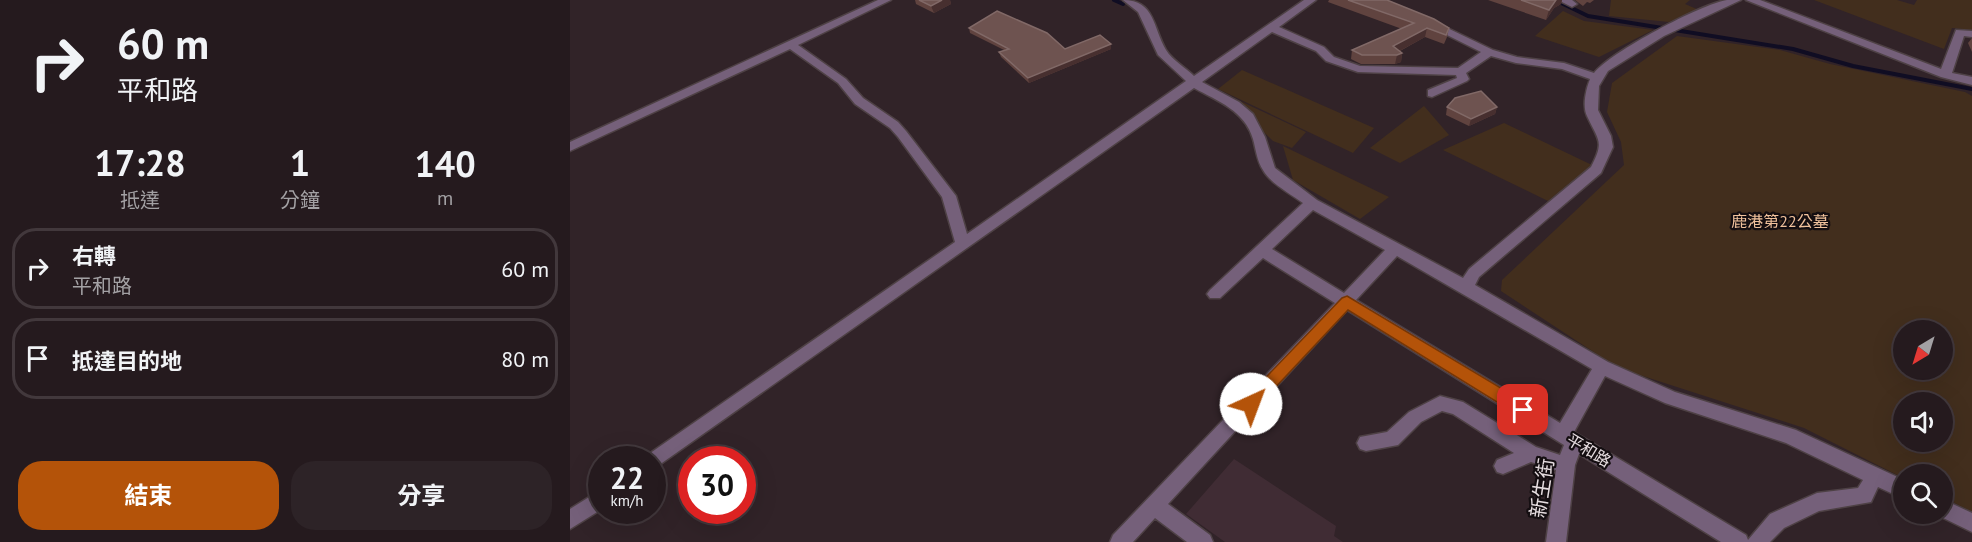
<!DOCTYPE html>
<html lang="zh-TW">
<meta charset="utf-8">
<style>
:root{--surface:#251a1e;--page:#2d2327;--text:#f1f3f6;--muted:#a3a1a4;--line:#42383c;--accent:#b45309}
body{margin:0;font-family:"PT Sans","Noto Sans TC",sans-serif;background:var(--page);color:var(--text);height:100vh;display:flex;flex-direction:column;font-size:22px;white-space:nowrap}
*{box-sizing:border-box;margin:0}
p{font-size:20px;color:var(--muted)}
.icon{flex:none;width:33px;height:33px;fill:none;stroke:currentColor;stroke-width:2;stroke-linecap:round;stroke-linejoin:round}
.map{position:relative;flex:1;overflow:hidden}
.panel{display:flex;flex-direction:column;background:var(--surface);width:570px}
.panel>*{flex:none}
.hud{background:#251a1e;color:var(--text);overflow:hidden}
.needle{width:39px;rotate:218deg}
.fabs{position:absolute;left:1323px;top:320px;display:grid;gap:12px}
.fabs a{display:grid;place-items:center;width:60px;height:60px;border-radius:50%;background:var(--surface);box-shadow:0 6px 24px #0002,0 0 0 2px var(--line);font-size:30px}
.speed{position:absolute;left:18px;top:446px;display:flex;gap:12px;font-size:30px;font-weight:700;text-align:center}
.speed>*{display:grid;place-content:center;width:78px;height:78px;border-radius:50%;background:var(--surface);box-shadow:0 6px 24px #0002,0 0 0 2px var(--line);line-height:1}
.speed small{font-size:15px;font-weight:400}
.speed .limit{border:9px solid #d22;background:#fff;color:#111}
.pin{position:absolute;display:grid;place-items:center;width:51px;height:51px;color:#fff;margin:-26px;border-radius:12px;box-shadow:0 3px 9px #0006}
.me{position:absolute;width:66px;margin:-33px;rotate:43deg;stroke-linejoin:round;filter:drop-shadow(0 0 4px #0008)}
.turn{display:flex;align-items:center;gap:21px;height:126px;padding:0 18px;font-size:27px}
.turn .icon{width:78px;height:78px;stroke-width:2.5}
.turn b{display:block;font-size:42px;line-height:51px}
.eta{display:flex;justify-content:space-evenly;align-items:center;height:102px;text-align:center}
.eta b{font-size:36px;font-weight:700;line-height:42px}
.cta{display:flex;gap:12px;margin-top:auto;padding:12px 18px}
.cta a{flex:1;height:69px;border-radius:24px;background:var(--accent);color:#fff;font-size:24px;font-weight:700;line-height:69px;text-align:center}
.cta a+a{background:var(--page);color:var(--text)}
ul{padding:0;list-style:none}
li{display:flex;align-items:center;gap:18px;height:81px;margin:0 12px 9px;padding:0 6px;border:3px solid var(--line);border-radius:24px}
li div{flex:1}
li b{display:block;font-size:22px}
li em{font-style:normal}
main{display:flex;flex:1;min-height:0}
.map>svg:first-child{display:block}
.built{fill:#402c34}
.green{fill:#422e1d;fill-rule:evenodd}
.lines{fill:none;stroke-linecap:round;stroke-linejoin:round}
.stream{stroke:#100d23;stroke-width:4}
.minor-casing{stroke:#4e4145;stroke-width:3}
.minor{fill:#75607a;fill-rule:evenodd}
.wall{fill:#60433f}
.shaded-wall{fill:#472f2f}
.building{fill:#6e5350;stroke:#816967;stroke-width:1.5}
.route{fill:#b45309;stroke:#753606;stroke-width:1.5}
.labels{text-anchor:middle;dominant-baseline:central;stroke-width:4.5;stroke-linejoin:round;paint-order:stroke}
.park-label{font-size:16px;fill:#f1c29c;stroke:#140e11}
.street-label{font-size:16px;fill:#e6dde0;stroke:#140e11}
.near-street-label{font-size:20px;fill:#e6dde0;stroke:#140e11}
</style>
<main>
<section class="panel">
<div class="hud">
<div class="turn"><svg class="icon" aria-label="right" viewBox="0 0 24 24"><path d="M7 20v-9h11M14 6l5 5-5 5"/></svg><div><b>60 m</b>平和路</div></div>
</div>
<div class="eta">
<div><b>17:28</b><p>抵達</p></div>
<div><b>1</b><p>分鐘</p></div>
<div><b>140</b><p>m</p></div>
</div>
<ul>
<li><svg class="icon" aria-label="right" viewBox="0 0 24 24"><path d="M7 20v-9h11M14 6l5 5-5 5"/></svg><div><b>右轉</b><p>平和路</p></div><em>60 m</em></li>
<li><svg class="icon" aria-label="arrive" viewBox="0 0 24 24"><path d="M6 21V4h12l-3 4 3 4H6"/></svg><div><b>抵達目的地</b></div><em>80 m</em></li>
</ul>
<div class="cta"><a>結束</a><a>分享</a></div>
</section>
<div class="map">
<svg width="1402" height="542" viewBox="0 0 1402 542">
<rect width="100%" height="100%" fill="#312328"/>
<path class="built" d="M664 459 766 526 764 536 773 542H655L616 514Z"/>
<g class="green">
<path d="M1041 0H1120L1115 4 1129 10 1099 22 1039 16Z"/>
<path d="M1244 0H1327L1344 5 1347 0H1402V30L1382 28 1374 49Z"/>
<path d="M993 11 1014 21 1083 30 1029 57 965 36Z"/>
<path d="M1107 36 1210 50 1260 64 1395 92 1402 96V512L1373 497 1372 474H1334L1333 478 1234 428 1048 368 931 291 932 280 1054 165 1051 142 1037 112 1042 83ZM1334 330H1372V369H1334ZM1334 402H1372V441H1334Z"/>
<path d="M672 70 804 128 783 153 648 89Z"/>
<path d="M653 93 736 132 722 148 703 141Z"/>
<path d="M854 106 879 135 830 163 800 148Z"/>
<path d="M934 123 1022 165 978 201 873 150Z"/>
<path d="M713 146 819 197 790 219 723 180Z"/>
</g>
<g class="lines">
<g class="stream">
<path d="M544 0 553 4"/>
<path d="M985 0 1018 16 1223 49 1283 66 1402 89"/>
</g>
<defs>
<g id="minor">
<path d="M308 0H321L228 45 276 79 293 98 328 122 336 131 386 196 397 234 616 81 588 55 568 12 553 0C585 0 583 28 596 50 602 60 616 68 624 76L734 0H746L709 27 754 47 764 57 790 66 888 68 911 52 865 29 864 27 869 24 923 50 947 57 994 63 1024 73C1041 52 1131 4 1157 0 1162 0 1167 0 1171 0L1094 36 1038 71 1029 86 1028 110 1041 136 1043 147 1031 173 909 277 905 285 1038 362 1105 392 1226 430 1334 480V499L1308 487 1301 502 1249 511 1214 528 1200 542H1151L1009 454 1005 465 996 542H976L986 470 961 462 933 474 927 472 924 466 927 460 944 453 883 414 872 411 851 422 828 445 796 451 790 449 787 443 790 437 817 432 839 412 870 396 893 402 966 447 990 455 994 445 777 310 598 504 640 535 643 542H617L585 518 563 542H540L543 535 765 303 693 258 650 298H640L637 294 640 290 733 203C721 194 700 183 693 170 687 161 686 150 683 139 675 111 648 101 624 88L82 470V459H74L76 456 385 242 372 197 328 137 320 128 285 104 268 83 220 49 0 151V142ZM702 32 746 51 756 61 788 72 886 75 887 78 858 90V96L862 97 897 81 899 79 896 73 921 56 946 63 992 69 1020 79C1016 89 1012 106 1017 116 1028 140 1035 141 1021 167L899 269 893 278 747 200 705 168 695 137 683 114 669 102 632 82ZM743 210 815 250 774 293 702 249ZM827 256 1022 369 990 423 786 300ZM1035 376 1095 403 1216 443 1293 480 1288 488 1247 493 1200 514 1178 540 1176 535 1004 432Z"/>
<path d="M988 0H1002L1007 4 1002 7Z"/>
<path d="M1176 0H1190L1371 69 1386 30 1402 31V37L1394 36 1382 73 1402 77V85L1371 77Z"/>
<path d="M32 489V509L0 529V509Z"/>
<path d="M1372 499 1402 513V532L1365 514 1372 513Z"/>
</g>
</defs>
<use href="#minor" class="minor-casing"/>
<use href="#minor" class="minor"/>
</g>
<g class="wall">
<path d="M345 0H380L381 4 364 13 346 4Z"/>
<path d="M759 0H817L879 28 877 37 874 44 855 37 830 51 832 53 831 62 825 64H791L781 59 782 50 832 29 758 2Z"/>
<path d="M918 0H992L991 4 984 8 976 20Z"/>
<path d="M1005 0H1024L1020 3 1017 2 1013 6Z"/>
<path d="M399 28 495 49H541L459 83 431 57 429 52 434 50 400 33Z"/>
<path d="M1402 38V52L1398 43Z"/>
<path d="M877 107H927L925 114 899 126 876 115Z"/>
</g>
<g class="shaded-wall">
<path d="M372 0H380L381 4 364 13 361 6Z"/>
<path d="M986 0H992L991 4 984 8 976 20 979 10Z"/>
<path d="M857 28 855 37 822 55 823 46Z"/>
<path d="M541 44V49L459 83 458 78Z"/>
<path d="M832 53 831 62 825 64 827 55Z"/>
<path d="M927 107 925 114 899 126 901 119Z"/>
</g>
<g class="building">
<path d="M349 0H372L361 6Z"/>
<path d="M778 0H817L864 19 879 28 876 35 857 28 823 46 832 53 827 55H792L782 50 844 23Z"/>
<path d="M951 0H986L979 10Z"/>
<path d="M427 11 477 33 495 49 530 35 541 44 458 78 429 52 439 49 399 28Z"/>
<path d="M911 91 927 107 901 119 877 107 885 98Z"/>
</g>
<path class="route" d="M777 296 959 405 961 410 959 415 953 417 948 415 778 310 686 408 681 410 675 408 673 404 675 399 772 298Z"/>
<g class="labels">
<g class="park-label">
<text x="1210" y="221">鹿港第22公墓</text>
</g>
<g class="street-label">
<text transform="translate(1019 450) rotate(31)">平和路</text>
</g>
<g class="near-street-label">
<text transform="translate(972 488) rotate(-81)">新生街</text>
</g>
</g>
</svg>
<div class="fabs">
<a><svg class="needle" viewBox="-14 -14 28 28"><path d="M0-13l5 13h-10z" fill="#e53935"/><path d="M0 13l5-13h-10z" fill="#a3a1a4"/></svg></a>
<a><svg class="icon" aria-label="sound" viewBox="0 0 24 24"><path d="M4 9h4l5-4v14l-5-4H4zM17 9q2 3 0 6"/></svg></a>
<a><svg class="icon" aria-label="search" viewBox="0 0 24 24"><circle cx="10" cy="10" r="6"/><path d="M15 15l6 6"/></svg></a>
</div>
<div class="speed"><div>22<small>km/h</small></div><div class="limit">30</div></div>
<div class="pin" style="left:953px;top:410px;background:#d93025"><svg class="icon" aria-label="arrive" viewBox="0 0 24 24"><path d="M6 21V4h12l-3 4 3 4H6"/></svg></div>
<svg class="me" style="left:681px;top:404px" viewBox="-20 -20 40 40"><circle r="19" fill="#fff"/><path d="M0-13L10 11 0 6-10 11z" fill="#b45309"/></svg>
</div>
</main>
